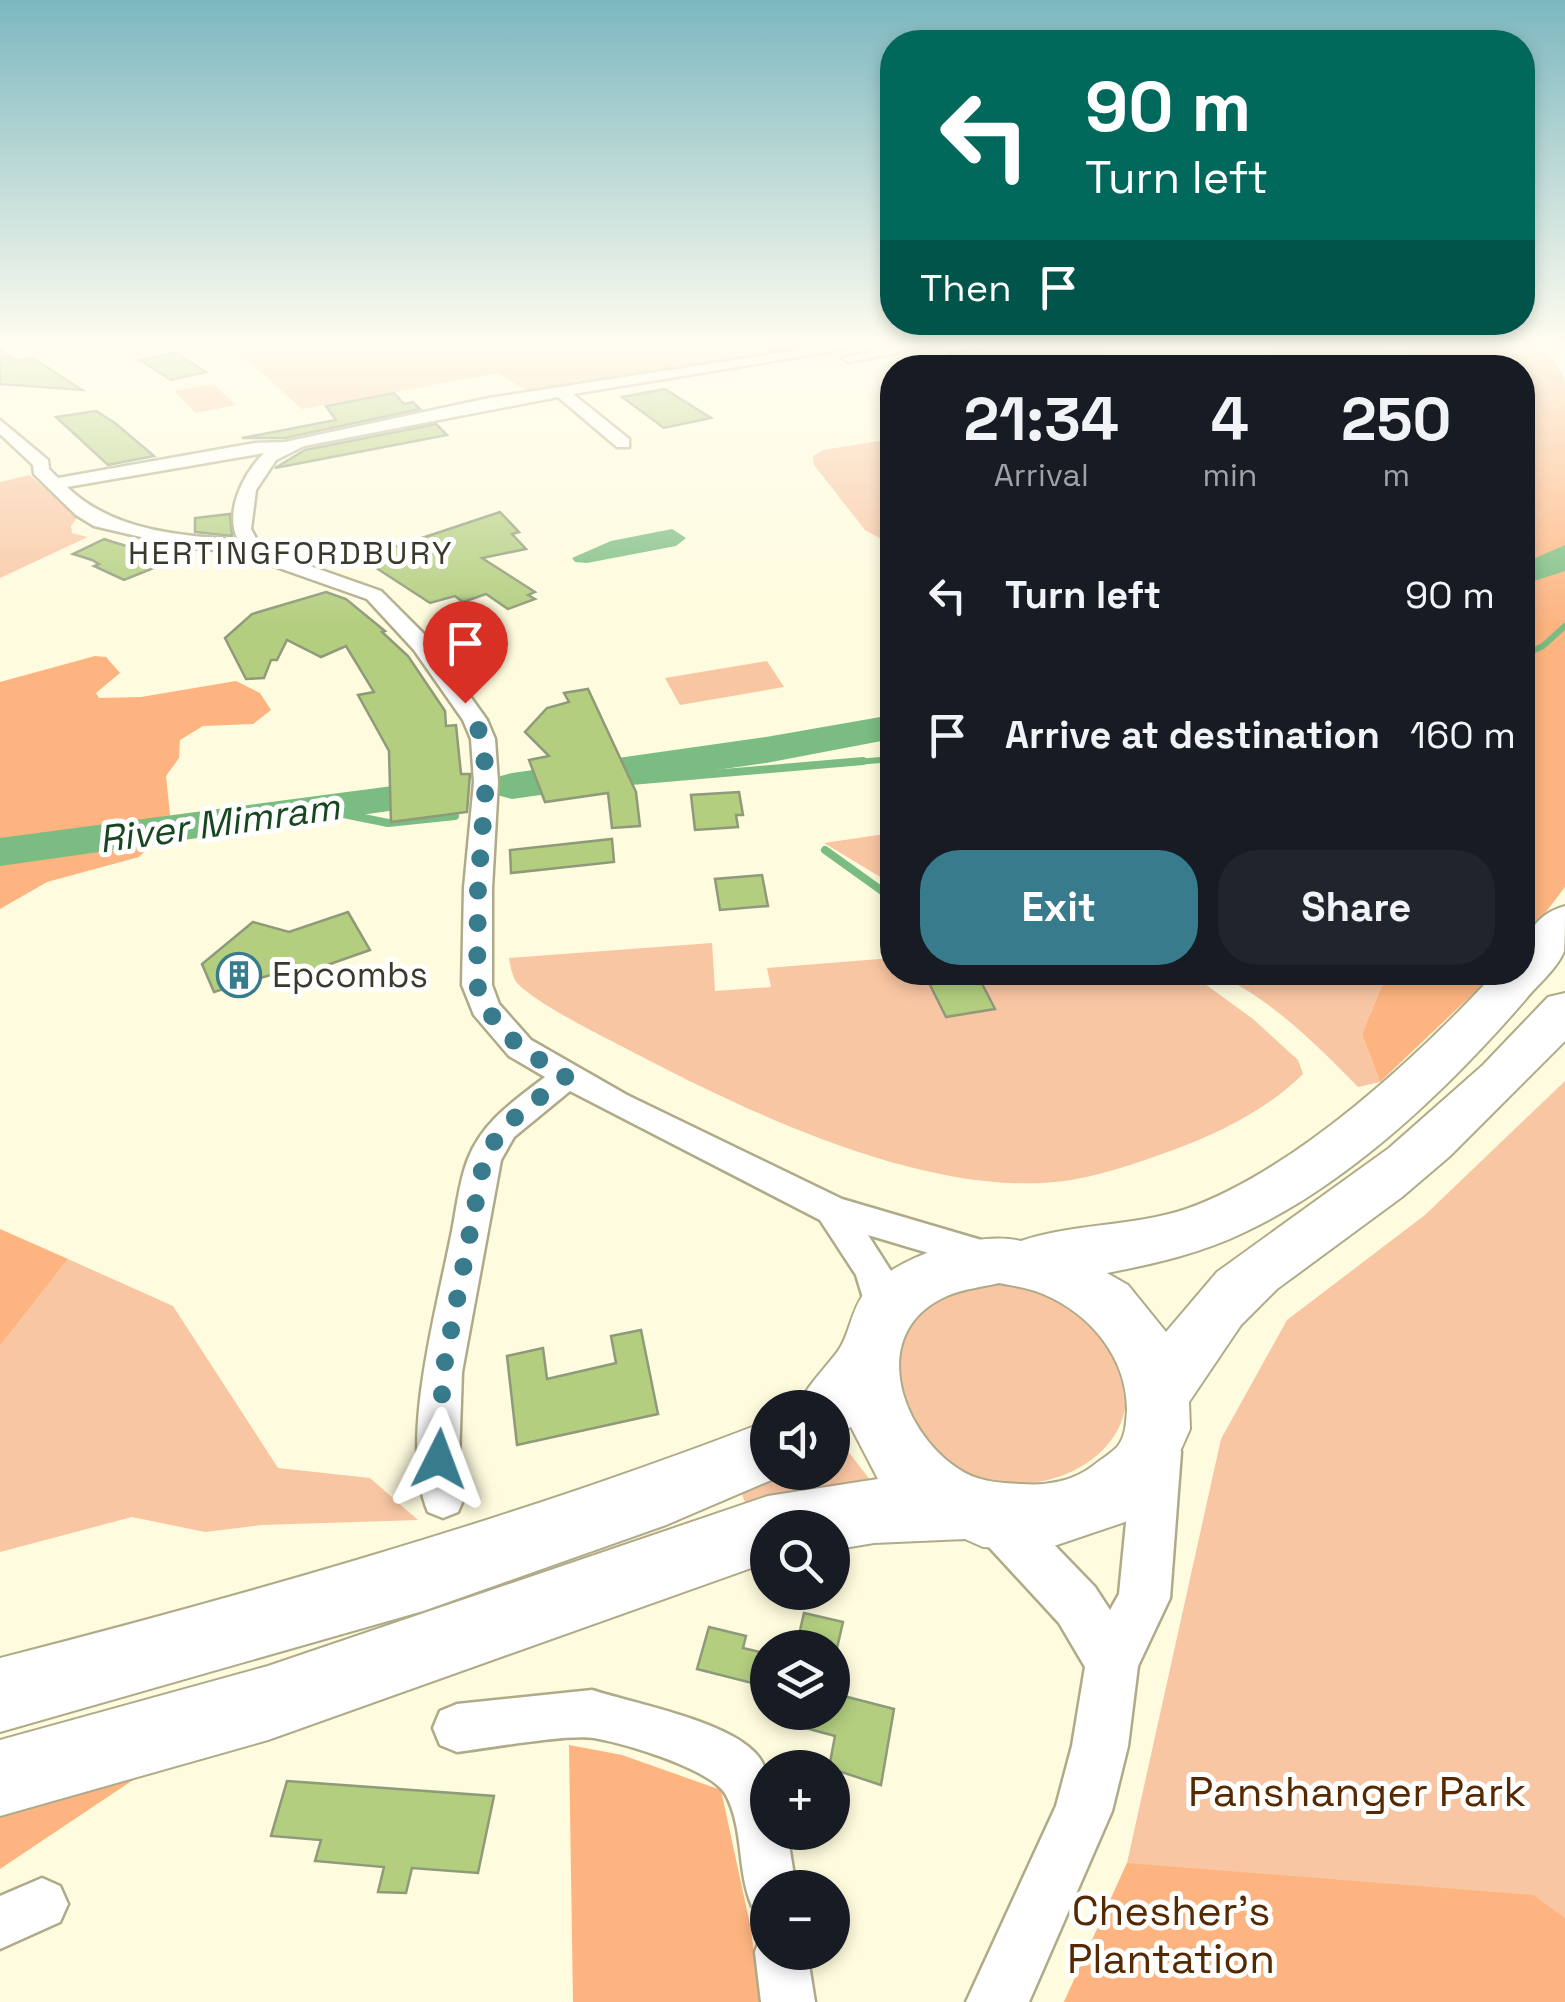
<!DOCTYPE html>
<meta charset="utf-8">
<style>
:root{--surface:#171b24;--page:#20242c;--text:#f1f3f6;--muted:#9ea1a6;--accent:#387b8c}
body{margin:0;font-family:"Space Grotesk",sans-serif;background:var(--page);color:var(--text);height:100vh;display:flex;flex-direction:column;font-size:38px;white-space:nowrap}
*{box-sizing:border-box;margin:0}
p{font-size:32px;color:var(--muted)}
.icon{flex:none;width:55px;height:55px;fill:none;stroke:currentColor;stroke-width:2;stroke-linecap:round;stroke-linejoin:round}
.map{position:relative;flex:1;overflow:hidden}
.sheet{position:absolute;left:880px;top:355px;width:655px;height:630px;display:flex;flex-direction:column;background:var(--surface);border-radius:40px;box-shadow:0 5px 15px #0003}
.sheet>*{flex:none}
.banner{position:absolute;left:880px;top:30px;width:655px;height:305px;border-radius:40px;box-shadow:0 5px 15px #0003;background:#00695c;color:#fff;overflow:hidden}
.controls{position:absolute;left:750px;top:1390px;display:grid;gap:20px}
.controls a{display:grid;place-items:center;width:100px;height:100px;border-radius:50%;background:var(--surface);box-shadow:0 5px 15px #0003;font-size:50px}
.pin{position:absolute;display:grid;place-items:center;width:85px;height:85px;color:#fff;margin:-102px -42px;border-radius:50% 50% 50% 0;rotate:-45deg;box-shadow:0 0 10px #0007}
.pin .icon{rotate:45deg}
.me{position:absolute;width:110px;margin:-55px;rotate:3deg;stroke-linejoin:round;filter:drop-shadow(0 0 8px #0008)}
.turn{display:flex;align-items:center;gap:35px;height:210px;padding:0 40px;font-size:45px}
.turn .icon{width:130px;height:130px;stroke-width:2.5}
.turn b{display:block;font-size:70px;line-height:85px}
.then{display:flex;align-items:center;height:95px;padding:0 40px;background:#0003;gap:20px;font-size:38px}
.eta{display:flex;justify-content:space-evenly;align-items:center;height:170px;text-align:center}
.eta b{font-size:60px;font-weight:700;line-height:70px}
.button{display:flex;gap:20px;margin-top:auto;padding:20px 40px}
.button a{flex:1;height:115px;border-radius:40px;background:var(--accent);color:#fff;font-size:40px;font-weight:700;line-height:115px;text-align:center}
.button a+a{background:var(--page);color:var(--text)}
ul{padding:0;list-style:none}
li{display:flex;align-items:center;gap:30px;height:140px;padding:0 40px}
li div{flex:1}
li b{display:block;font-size:38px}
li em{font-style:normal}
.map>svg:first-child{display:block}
.green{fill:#f9c6a3}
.forest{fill:#fdb481}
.water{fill:#7abc81}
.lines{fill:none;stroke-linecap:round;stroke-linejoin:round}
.stream-far1{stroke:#7abc81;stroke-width:6}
.stream{stroke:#7abc81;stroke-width:8}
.river{fill:#7abc81;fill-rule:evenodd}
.building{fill:#b3ce7f;stroke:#8e9a7a;stroke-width:2.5}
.minor-casing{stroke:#afab89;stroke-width:5}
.tertiary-casing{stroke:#afab89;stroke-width:5}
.trunk-casing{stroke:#afab89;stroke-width:4}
.minor{fill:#fff;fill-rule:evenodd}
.tertiary{fill:#fff;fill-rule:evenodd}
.trunk{fill:#fff;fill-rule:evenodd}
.route{stroke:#387b8c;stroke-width:18;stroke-dasharray:0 32.4}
.labels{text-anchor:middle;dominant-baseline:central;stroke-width:10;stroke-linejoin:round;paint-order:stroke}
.far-quarter-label{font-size:32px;letter-spacing:2.5px;fill:#3b392b;stroke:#fff}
.poi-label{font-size:35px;fill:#3b392b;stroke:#fff;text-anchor:start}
.water-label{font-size:38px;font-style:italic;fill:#17461f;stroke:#fff}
.near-park-label{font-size:42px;fill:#562900;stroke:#fff}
</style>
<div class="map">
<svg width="1565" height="2002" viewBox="0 0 1565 2002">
<rect width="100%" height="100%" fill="#fefbde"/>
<g class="green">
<path d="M230 344H842L529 392 499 373 302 409Z"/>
<path d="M1293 344H1389L1322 367H1258L1276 348Z"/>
<path d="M213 384 236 405 196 413 174 391Z"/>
<path d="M892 439V545L865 530 814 465 813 456 823 450Z"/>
<path d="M29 475 79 515 71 526 72 533 88 537 0 578V482Z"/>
<path d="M767 661 784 687 680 705 665 678Z"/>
<path d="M892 833V884L824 843Z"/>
<path d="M712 943 715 991 771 987 767 968 892 958V972L1190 973 1253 1019 1298 1060 1303 1074C1268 1109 1219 1133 1173 1150 1140 1162 1106 1174 1071 1180 932 1202 745 1111 625 1048 602 1036 527 999 515 980 512 974 510 965 509 958Z"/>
<path d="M1215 973H1387L1362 1034 1380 1082 1358 1087C1315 1043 1271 999 1215 973Z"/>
<path d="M1565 1081V2002H1064L1127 1863 1221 1439 1287 1320 1425 1215Z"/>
<path d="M68 1259 173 1306 278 1468 370 1478 418 1520 261 1525 205 1532 132 1517 0 1552V1346Z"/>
<path d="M1013 1282C1027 1286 1043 1290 1057 1296 1076 1305 1096 1325 1108 1342 1181 1450 1017 1534 929 1449 913 1433 903 1402 892 1381L909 1319 965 1284Z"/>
<path d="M833 1417 847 1450 871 1481 748 1509 738 1485 768 1472H832Z"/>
</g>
<g class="forest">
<path d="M1432 344H1534L1554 360 1565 381V887L1523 942 1522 568 1530 566 1522 558V368H1381L1412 359 1411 348Z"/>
<path d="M95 656 106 657 120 673 96 693 99 698 141 697 236 681 260 693 271 710 253 724 203 726 180 740 179 758 166 776 171 824 139 857 47 882 0 909V682Z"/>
<path d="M1387 973H1495L1380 1082 1362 1034Z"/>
<path d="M0 1229 68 1259 0 1346Z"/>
<path d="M569 1745 622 1755 721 1790 751 1929 760 2002H573Z"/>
<path d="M139 1776 0 1869V1812Z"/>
<path d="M1127 1863 1533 1895 1565 1918V2002H1064Z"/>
</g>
<path class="water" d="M672 529 686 538 676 546 587 563 575 562 572 558 611 541Z"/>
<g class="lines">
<g class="stream-far1">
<path d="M1522 656 1543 646 1565 626"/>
<path d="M834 764 892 759"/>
</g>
<g class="stream">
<path d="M631 781 863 761"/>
<path d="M319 809 388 823 455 816"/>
<path d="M825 850 892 898"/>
</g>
<g class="river">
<path d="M1565 545V571L1522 585V564Z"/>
<path d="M892 715V739L766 763 512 799 497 795 490 786 497 777 512 773 766 737Z"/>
<path d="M438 780 453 784 460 793 453 802 0 866V838Z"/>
</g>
</g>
<g class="building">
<path d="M1011 344H1100L1101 358 1041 368H951L950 354Z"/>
<path d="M0 350 17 361 33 358 82 390 0 384Z"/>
<path d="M174 353 177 354 206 372 171 380 140 360Z"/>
<path d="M665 389 676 396 711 418 664 428 622 397Z"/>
<path d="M394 393 404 404 413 402 420 409 285 438H242L336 420 326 406Z"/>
<path d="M96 411 115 423 154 456 108 465 56 417Z"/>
<path d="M436 424 447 435 275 468 305 450Z"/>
<path d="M500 512 519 532 512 534 526 549 482 558 535 592 528 595 535 599 508 609 486 594 463 602 455 596 430 603 367 562 386 556 380 552Z"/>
<path d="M230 514 232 536 195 532V518Z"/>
<path d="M104 539 113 542 174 560 124 580 94 566 99 564 92 560 73 554Z"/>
<path d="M326 592 346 599 385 631 382 632 408 656 445 711 446 726 456 725 461 774H470L467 812 391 822 389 751 358 695 374 692 346 646 321 657 287 640 277 660H271L264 678 246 679 225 638 252 614Z"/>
<path d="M588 689 636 792 640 826 612 828 608 793 545 802 529 760 549 756 525 732 547 708 569 702 564 693Z"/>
<path d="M739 792 743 815H736L738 827 695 830 691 795Z"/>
<path d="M612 839 614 862 511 873 510 850Z"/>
<path d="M762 875 768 906 720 910 715 879Z"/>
<path d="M348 912 370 950 296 976 293 971 276 977 274 974 214 992 202 964 253 922 289 932Z"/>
<path d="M962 972H976L995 1009 946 1017 927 979Z"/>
<path d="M641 1330 658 1414 517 1445 507 1356 543 1348 547 1379 616 1363 611 1336Z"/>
<path d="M804 1613 843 1622 837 1648H796Z"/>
<path d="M709 1627 746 1636 743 1648 768 1654V1687L697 1669Z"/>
<path d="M832 1693 894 1709 881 1785 829 1768 835 1736 776 1720 777 1712H832Z"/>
<path d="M287 1781 494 1796 478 1873 412 1868 406 1893 378 1892 384 1867 315 1861 321 1840 271 1836Z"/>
</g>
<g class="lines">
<defs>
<g id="minor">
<path d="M838 344H875L573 394 629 439V447H617L558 397 304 446 276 460 256 490 251 529 259 544 276 554 381 591 430 640 487 720 495 739 498 782 492 888V985L499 1004 531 1040 627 1095 842 1199 1005 1247 1010 1257 1005 1267 992 1272 868 1235 891 1271 903 1313 897 1324 884 1329 871 1324 856 1275 820 1220 570 1091 514 1137 501 1160 462 1372 459 1459 464 1498 458 1512 443 1518 428 1512C399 1445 436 1312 450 1241 456 1215 458 1184 468 1159 483 1121 514 1101 545 1077L509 1056 474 1015 462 985 464 888 474 782 471 739 463 720 414 650 367 599 262 562 246 552 188 548 94 526 76 515 34 474 33 465 0 434V420L48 460 49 469 58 478 255 443 285 442 489 398ZM264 453C243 474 224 512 238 540 177 535 113 531 67 487Z"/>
<path d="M906 344H942L849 362 842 358Z"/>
<path d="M592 1690C635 1704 730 1721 758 1756 774 1776 768 1809 768 1832H787L796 1888H768V1913L752 1906C737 1871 744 1829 726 1795 712 1769 624 1743 594 1738 567 1734 489 1748 457 1752L440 1745 433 1728 440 1711 457 1704Z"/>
<path d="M42 1878 60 1886 68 1904 60 1922 0 1949V1896Z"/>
<path d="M768 1931V1952H807L815 2002H761L755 1952 762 1933Z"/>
</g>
<path id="tertiary" d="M1157 1430 1174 1436 1181 1452 1170 1598 1138 1666 1128 1746 1112 1811 1029 2002H966L1056 1806 1072 1746 1085 1667 1059 1623 977 1534 969 1517 977 1500 994 1493 1011 1500 1095 1587 1110 1610 1119 1594 1133 1452 1140 1436Z"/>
<g id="trunk">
<path d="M1565 906C1565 919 1565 940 1564 951 1558 968 1537 985 1526 999 1449 1088 1353 1181 1245 1232 1202 1253 1154 1264 1107 1273L1128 1285 1166 1332 1217 1272 1389 1148 1483 1065 1548 997 1565 993V1041L1450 1156 1402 1197 1277 1289 1241 1325 1189 1402 1190 1429 1163 1490 1125 1522 1042 1550 983 1547 965 1539 874 1543 832 1550V1528H768V1562L268 1740 0 1816V1740L268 1666 768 1496 878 1479 851 1427 832 1435V1408H797C807 1385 823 1371 838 1351 850 1334 851 1310 864 1294 893 1257 977 1230 1021 1241 1073 1223 1133 1227 1186 1209 1296 1170 1418 1057 1496 972H1522C1522 941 1532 915 1565 906ZM999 1283C1013 1286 1030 1288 1043 1294 1091 1314 1127 1358 1127 1410 1126 1423 1126 1435 1118 1446 1112 1453 1101 1459 1094 1465 1074 1481 1047 1486 1022 1484 999 1483 977 1482 957 1468 899 1429 867 1331 947 1296 963 1289 982 1287 999 1283Z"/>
<path d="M768 1421V1472H790L666 1525 423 1611 0 1732V1658C260 1591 517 1518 768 1421Z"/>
</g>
</defs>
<use href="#minor" class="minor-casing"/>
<use href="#tertiary" class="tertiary-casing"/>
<use href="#trunk" class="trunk-casing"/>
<use href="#minor" class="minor"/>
<use href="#tertiary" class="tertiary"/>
<use href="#trunk" class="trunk"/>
</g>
<linearGradient id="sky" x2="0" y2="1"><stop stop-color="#7cb7bf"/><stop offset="0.55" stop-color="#fffdf0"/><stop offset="1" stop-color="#fffdf0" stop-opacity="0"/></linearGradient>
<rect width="1565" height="625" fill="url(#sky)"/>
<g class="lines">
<path class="route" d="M439 1459 443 1372 484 1160 502 1128 566 1076 520 1048 485 1008 477 985 478 888 486 782 483 739 465 703"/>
</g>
<defs>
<symbol id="building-ring" viewBox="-11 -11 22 22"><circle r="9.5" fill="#fff" stroke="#387b8c" stroke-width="1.5"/><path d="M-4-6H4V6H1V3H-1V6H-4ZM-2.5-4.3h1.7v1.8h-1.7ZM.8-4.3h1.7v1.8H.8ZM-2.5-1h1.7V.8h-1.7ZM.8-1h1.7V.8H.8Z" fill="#387b8c"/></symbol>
</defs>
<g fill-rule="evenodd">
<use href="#building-ring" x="214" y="950" width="50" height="50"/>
</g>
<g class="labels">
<g class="far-quarter-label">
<text x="291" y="553">HERTINGFORDBURY</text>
</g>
<g class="poi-label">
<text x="272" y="975">Epcombs</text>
</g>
<g class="water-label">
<text transform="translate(219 823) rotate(-8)">River Mimram</text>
</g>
<g class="near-park-label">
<text x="1357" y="1791">Panshanger Park</text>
<text x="1171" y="1910">Chesher's<tspan x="1171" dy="48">Plantation</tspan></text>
</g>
</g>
</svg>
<div class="controls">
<a><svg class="icon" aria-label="sound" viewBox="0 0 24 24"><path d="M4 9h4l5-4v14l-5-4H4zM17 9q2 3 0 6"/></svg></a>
<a><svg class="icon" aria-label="search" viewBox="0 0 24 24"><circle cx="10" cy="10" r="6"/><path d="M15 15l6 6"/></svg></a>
<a><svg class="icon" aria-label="layers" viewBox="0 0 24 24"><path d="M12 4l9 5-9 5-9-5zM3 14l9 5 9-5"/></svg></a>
<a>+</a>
<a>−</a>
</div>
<div class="pin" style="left:465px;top:703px;background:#d93025"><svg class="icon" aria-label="arrive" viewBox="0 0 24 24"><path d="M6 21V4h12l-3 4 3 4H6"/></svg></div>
<svg class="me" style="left:439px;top:1459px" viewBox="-20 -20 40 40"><path d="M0-17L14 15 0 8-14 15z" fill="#387b8c" stroke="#fff" stroke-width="4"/></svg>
<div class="banner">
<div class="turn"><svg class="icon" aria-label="left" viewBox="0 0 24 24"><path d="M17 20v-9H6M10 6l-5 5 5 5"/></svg><div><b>90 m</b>Turn left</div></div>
<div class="then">Then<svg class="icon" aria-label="arrive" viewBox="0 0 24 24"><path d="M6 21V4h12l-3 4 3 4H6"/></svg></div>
</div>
<section class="sheet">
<div class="eta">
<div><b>21:34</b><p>Arrival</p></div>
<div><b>4</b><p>min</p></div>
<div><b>250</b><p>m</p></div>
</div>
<ul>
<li><svg class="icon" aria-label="left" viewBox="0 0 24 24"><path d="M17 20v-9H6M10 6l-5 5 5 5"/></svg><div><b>Turn left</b></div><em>90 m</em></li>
<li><svg class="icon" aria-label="arrive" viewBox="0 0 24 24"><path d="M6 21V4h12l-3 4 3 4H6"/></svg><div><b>Arrive at destination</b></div><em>160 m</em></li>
</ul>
<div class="button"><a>Exit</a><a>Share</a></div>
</section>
</div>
